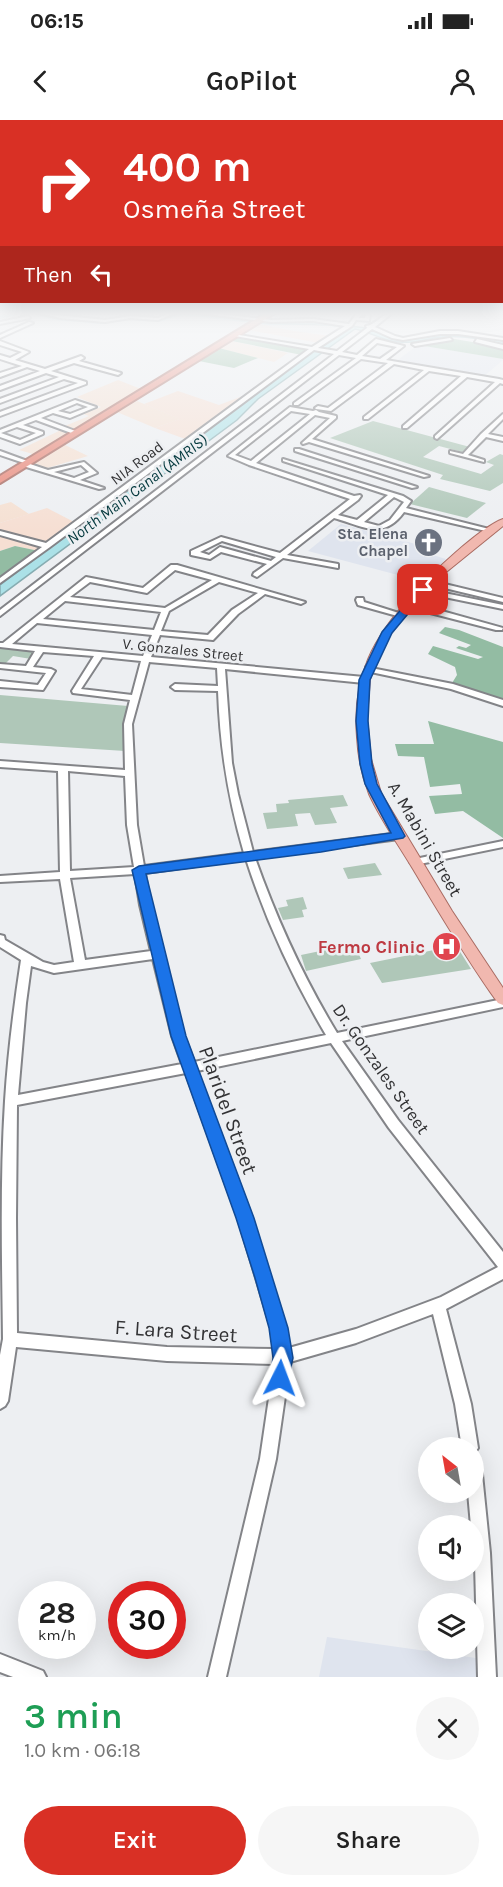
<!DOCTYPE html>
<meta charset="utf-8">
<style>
:root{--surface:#fff;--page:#f6f6f6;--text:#222;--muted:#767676;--accent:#d93025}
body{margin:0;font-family:Karla,sans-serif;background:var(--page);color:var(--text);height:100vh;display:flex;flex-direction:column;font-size:22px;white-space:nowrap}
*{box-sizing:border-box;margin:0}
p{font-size:20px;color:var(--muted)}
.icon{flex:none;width:33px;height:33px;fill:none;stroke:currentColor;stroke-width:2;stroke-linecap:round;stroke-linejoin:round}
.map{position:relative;height:1557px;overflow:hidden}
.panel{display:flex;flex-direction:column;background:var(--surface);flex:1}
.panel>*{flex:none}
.banner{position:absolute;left:0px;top:0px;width:504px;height:183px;box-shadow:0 6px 24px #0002;background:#d93025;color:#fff;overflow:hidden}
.needle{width:39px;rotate:329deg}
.controls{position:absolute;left:418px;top:1317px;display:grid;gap:12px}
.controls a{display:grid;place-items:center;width:66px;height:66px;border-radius:50%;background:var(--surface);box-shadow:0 6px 24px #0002;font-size:30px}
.speed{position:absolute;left:18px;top:1461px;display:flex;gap:12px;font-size:30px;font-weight:700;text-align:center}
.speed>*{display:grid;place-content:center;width:78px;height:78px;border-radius:50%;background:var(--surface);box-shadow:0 6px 24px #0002;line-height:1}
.speed small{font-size:15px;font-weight:400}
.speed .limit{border:9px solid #d22;background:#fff;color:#111}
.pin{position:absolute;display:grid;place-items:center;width:51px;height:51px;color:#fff;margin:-26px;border-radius:12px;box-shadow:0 3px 9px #0006}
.me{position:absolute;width:66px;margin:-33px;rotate:3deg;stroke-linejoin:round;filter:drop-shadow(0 0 4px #0008)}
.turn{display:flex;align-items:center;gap:21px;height:126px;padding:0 24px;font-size:27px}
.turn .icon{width:78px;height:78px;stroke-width:2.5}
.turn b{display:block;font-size:42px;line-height:51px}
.then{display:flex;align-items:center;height:57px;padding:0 24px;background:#0003;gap:12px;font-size:22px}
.round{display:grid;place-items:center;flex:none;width:63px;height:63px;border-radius:32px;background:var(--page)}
.overview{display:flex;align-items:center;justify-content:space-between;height:102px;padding:0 24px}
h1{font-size:36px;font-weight:600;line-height:45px;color:#1e9e55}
.action{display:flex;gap:12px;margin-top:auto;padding:12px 24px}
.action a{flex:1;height:69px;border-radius:36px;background:var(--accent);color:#fff;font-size:24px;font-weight:600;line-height:69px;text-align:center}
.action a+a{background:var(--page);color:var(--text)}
.status{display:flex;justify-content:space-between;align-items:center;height:42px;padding:0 30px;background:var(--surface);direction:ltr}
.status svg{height:16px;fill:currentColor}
header{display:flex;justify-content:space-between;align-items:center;height:78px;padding:0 24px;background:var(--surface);font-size:27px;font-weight:600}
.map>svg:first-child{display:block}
.commercial{fill:#f5e0d2}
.industrial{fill:#f6dfd3}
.built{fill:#dfe4ee}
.green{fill:#afc7b8}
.forest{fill:#93bca3}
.water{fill:#abe1e7;stroke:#87adb2;stroke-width:1.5}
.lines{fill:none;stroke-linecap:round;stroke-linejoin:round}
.river{fill:#abe1e7;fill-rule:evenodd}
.minor-casing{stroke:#838488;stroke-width:4}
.major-casing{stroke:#a96b62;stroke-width:2}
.highway-casing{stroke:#a96b62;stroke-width:4}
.minor{fill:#fff;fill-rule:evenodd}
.major{fill:#f1b8af;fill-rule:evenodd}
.highway{fill:#e8897a;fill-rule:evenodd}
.route{fill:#1a73e8;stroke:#114b97;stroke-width:1.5}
.labels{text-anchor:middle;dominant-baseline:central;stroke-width:5;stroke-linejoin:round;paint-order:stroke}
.far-street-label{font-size:15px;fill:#333335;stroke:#edeff2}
.far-worship-label{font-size:15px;font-weight:bold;fill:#5b616d;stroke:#edeff2;text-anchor:end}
.far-water-label{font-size:16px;font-style:italic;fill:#03383d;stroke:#edeff2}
.street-label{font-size:18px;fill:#333335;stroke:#edeff2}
.health-label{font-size:18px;font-weight:bold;fill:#be3a42;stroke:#edeff2;text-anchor:end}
.near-street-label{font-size:21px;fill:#333335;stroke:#edeff2}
</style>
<div class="status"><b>06:15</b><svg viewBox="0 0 49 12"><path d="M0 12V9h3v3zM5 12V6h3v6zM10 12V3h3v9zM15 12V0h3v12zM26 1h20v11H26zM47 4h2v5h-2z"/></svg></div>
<header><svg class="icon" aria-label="back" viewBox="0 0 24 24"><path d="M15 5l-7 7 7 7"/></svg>GoPilot<svg class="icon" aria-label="person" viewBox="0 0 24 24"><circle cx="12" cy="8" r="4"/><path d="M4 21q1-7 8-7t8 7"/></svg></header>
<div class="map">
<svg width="503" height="1557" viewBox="0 0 503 1557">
<rect width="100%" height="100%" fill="#edeff2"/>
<g class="commercial">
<path d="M232 221 288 233 274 242 219 228Z"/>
<path d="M118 260 141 269 74 309 65 306 89 296 83 294 101 287 77 277Z"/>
<path d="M137 281 180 299 155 308 117 292Z"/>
<path d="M61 310 69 313 33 334 19 330Z"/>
<path d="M65 325 88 336 44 349 32 345Z"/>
<path d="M11 382 29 394 0 403V385Z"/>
</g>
<g class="industrial">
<path d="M258 204 294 211 330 216 319 223 249 210Z"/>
<path d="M178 271 219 285 248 274 188 320 155 308 179 299 144 284Z"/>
<path d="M47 388 78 404 39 431 15 426 0 431V403Z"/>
</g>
<g class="built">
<path d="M418 225 503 239V240L483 257 395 242Z"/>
<path d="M341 404 438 430 433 435 446 439 424 462 308 431Z"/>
<path d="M327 1517 483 1539 482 1557H319Z"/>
</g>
<g class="green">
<path d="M373 301 470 327 462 332 439 326 423 337 481 354 494 345 486 342 500 334 503 335V363L490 371 440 359 443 355 330 318Z"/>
<path d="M429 367 486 383 467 398 410 384Z"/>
<path d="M0 527 34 531 31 539 13 536 5 544H0Z"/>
<path d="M0 575 128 586 125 598V631L0 623Z"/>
<path d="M343 675 348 686 330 688 337 703 315 705 310 693 295 694 298 706 267 709 263 693 277 692 276 684 289 683 288 680Z"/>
<path d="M375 743 382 755 348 759 343 748Z"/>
<path d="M303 777 307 789 302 790 304 797 283 800 278 788 288 786 286 780Z"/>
<path d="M354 824 361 839 306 851 301 835Z"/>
<path d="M434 830 437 835 459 830 471 849 382 863 370 843Z"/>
</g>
<g class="forest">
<path d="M238 217 307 230H310L302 235 232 221Z"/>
<path d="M448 218 503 227V239L418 225Z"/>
<path d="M219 228 258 238 234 248 199 241Z"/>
<path d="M15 426 39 431 0 459V431Z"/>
<path d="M445 507 459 510 503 527V584L449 568 457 555 455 547 428 534 433 526 478 539 483 537 456 528 459 526 466 528 471 525 439 513Z"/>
<path d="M428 601 503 622V718L463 691 435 694 429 676 462 674 460 664 430 667 424 637 398 636 395 624H434Z"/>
</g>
<path class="water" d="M266 201 288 204 315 202 367 208 393 219H413L433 214H467L503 220V225C483 219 463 215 442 217 427 218 414 224 399 222 382 221 371 212 355 209L258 279 237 300 0 476V465L345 207C318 202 291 206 263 203Z"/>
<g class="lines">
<g class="river">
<path d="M9 193H25L0 199V195Z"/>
<path d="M30 193 102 200 129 196 159 198 175 193H203L269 201 314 200 349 206 345 208 314 204 269 205 183 195 159 202 129 200 102 204 53 200Z"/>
</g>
<defs>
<g id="minor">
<path d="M39 193 105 200 130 196 158 198 169 193H176L158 200 130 198 105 202 60 198Z"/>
<path d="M199 193H214L271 200 313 199 349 204 357 193H362L359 198H365L366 193H370L369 201 356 200 352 206 318 228 337 231 367 208 366 206C376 205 382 193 392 193L375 207 395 216 403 218 440 211H458L503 218V220L458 214H440L403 220 392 218 372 209 342 232 357 235 376 219 404 226 386 240 499 259 503 260V264L500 263 437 319 435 318V316L495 262 467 257 407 308H403V306L461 256 429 251 368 299H364V297L424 250 394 244 331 291 316 289 315 288 318 286 328 288 388 243 361 239 298 285H294V283L356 238 339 235 0 496V490L334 234 314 230 50 427 0 463V458L42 427 0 415V411L46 423 309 229 235 216 233 214 312 227 345 206 313 201 271 202ZM377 223 397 227 380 239 362 236Z"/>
<path d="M28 196 30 198 0 204V202Z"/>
<path d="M29 202 33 203 0 218V215Z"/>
<path d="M450 218 452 220 415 226 412 224Z"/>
<path d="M477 219 503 225V229L475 222Z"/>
<path d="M0 221 29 232 15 240 45 249 81 236 84 238 79 241 121 253 118 255 74 243 51 251 86 262V264L0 296V292L78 263 64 259 0 283V279L59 257 46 253 0 270V266L40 251 27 247 0 257V253L22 246 0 239V235L10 238 22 232 0 225Z"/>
<path d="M75 280 96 287 70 298 53 293 41 298 78 312V314H74L36 300 23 305 43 312V314L20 324 0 317V310ZM77 283 88 287 70 294 58 291ZM17 307 36 313 20 320 1 313Z"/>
<path d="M290 287 313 291 316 290 319 292 336 296V298L312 319 429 356 424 357 309 322 303 324 302 323 330 298 315 295 256 343 354 376 360 375 361 376 358 380 338 395 357 400 388 375 283 341V339L403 376 411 381 406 388 493 410 490 412 404 392C383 421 363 406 334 398L287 435 338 444V448L283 438 257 457 253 455 254 453 267 444 221 432 210 439 191 435V431L221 417 280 433 350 379 249 345 228 336ZM291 291 310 294 251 341 235 335ZM394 377 404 382 390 400 379 406 364 402ZM222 421 276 437 271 441 220 427 209 435 200 432Z"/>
<path d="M503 294V299L488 314 503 317V321L486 317 468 335 484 340V342L450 333V331L463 334 481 314Z"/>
<path d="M295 329H299L417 367 412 368 295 331Z"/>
<path d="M0 331 30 342V344L48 350 84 342 97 353 80 360 104 368 99 369 23 346 24 343 0 335ZM81 345 89 352 74 358 54 352Z"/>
<path d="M171 445H177L305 482 301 484 265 474 238 494 213 520 160 515 151 537 364 557 368 560 364 563 225 549 232 643 238 674 253 732 399 713 404 716 399 719 255 738C277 800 303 857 337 913L503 879V887L342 921 398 1000 503 1132V1159L446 1189 471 1284 478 1328 474 1334V1328H462L455 1284 433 1194 356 1223 290 1242 276 1339 226 1557H208L260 1339 274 1244 167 1241 16 1227 8 1281 5 1286 0 1289V1235L3 1219C2 1140 0 1060 5 981 8 933 14 886 21 840L0 827V815L4 816 5 820 43 842 54 845 74 842 60 759 0 762V756L60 752 58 651 0 647V641L125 650 124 604 130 580 73 573 72 571 94 536 43 532 33 547 51 549 55 551 43 570 0 567V561L38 565 46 553 0 548V544L26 546 35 531 0 527V523H3L86 457 143 468ZM175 450 212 460 165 488 70 477 90 462 147 473ZM219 462 258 473 232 490 208 515 161 511 169 491ZM65 481 161 492 154 510 43 499ZM37 503 152 515 143 536 12 524ZM102 537 141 541 132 575 81 569ZM149 542 217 548 218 566 175 564 171 567 175 570 218 571C220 628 228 678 244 733L144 746 137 705 132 604ZM68 651 125 656 127 705 134 747 70 751ZM246 739C266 801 293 859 326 915L194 942 184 916 150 785 145 753ZM135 754 140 785 151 831 85 840 70 758ZM153 839 172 916 182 944 18 975 26 883 31 846 54 853ZM331 923 389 1008 498 1147 441 1177 356 1209 289 1228 285 1208 252 1098 197 951ZM186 953 238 1098 271 1208 274 1229 167 1227 17 1213 16 1098 17 985Z"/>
<path d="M428 460 503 478V482L428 464Z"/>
<path d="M420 468 503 485V489L420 472Z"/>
<path d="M357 478H363L364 482 405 495 401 497 358 485 356 480Z"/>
<path d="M407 483H413L503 508 502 510H496L407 487Z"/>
<path d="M366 547 453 564 503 580V586L451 569 366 551Z"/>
<path d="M503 721V727L415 745 410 742 415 739Z"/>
<path d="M474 1346 480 1348 482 1354 490 1433 496 1557H478L474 1406H471L468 1372H474Z"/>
<path d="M0 1534 43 1551 46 1557H13L0 1552Z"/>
</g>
<path id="major" d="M503 399V406L445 453 406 494 390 515 378 537 370 559 367 597 371 639 381 673 452 791 503 868V885L498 883C467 840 440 794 413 749 398 724 381 700 369 674 362 656 358 636 357 617 352 556 373 518 413 474 430 455 479 408 503 399Z"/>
<path id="highway" d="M266 193H275L0 363V356Z"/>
</defs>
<use href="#minor" class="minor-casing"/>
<use href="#major" class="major-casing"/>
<use href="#highway" class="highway-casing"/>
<use href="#minor" class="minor"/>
<use href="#major" class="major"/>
<use href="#highway" class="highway"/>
</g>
<linearGradient id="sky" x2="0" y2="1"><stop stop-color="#8fc6e8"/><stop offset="0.47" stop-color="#f7f8f9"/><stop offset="1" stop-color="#f7f8f9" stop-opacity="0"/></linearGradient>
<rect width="503" height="411" fill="url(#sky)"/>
<path class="route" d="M419 468 428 470 392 513 370 560 368 601 372 644 377 664 405 716 403 718 321 732 146 754 186 916 254 1098 288 1208 293 1238 287 1265 280 1268 273 1265 270 1258 273 1238 269 1208 255 1158 236 1098 171 916 132 750 139 746 391 713 365 664 360 644 356 601 359 560 382 512Z"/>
<defs>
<symbol id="church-disc" viewBox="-11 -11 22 22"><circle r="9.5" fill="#6b7280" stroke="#edeff2"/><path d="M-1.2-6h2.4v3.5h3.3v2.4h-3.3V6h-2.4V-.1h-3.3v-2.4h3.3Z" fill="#fff"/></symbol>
<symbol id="hospital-disc" viewBox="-11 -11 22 22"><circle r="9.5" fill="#e0444e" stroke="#edeff2"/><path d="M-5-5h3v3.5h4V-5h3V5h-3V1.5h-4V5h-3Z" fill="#fff"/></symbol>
</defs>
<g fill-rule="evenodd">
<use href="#church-disc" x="412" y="406" width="33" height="33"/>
<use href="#hospital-disc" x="430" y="810" width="33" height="33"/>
</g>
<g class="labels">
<g class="far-street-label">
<text transform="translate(137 343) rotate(-37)">NIA Road</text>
<text transform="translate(183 530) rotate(6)">V. Gonzales Street</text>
</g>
<g class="far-worship-label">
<text x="408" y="414">Sta. Elena<tspan x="408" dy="17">Chapel</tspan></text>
</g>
<g class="far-water-label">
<text transform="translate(137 369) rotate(-37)">North Main Canal (AMRIS)</text>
</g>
<g class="street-label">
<text transform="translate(425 719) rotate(60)">A. Mabini Street</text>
<text transform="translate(381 949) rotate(55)">Dr. Gonzales Street</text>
</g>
<g class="health-label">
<text x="425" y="827">Fermo Clinic</text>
</g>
<g class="near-street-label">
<text transform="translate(228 990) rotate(70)">Plaridel Street</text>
<text transform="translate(176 1211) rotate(4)">F. Lara Street</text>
</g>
</g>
</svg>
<div class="controls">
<a><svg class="needle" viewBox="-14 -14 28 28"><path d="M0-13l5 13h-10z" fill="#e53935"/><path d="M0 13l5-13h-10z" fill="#767676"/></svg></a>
<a><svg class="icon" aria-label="sound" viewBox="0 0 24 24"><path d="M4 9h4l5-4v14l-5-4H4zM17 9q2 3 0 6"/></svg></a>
<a><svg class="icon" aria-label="layers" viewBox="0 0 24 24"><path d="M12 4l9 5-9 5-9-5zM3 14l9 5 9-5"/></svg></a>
</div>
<div class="speed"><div>28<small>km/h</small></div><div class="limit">30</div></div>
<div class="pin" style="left:423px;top:470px;background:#d93025"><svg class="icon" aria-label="arrive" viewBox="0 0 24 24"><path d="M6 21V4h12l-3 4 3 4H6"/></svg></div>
<svg class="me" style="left:280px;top:1258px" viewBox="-20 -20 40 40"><path d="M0-17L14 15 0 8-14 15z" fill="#1a73e8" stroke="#fff" stroke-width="4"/></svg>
<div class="banner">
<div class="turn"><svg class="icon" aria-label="right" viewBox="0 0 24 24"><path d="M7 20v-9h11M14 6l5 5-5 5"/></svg><div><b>400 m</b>Osmeña Street</div></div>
<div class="then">Then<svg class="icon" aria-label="left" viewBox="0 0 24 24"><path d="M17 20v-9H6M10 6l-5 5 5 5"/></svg></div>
</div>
</div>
<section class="panel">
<div class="overview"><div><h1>3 min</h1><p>1.0 km · 06:18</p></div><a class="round"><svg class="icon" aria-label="close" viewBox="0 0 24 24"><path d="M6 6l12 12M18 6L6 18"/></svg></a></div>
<div class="action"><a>Exit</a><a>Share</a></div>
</section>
